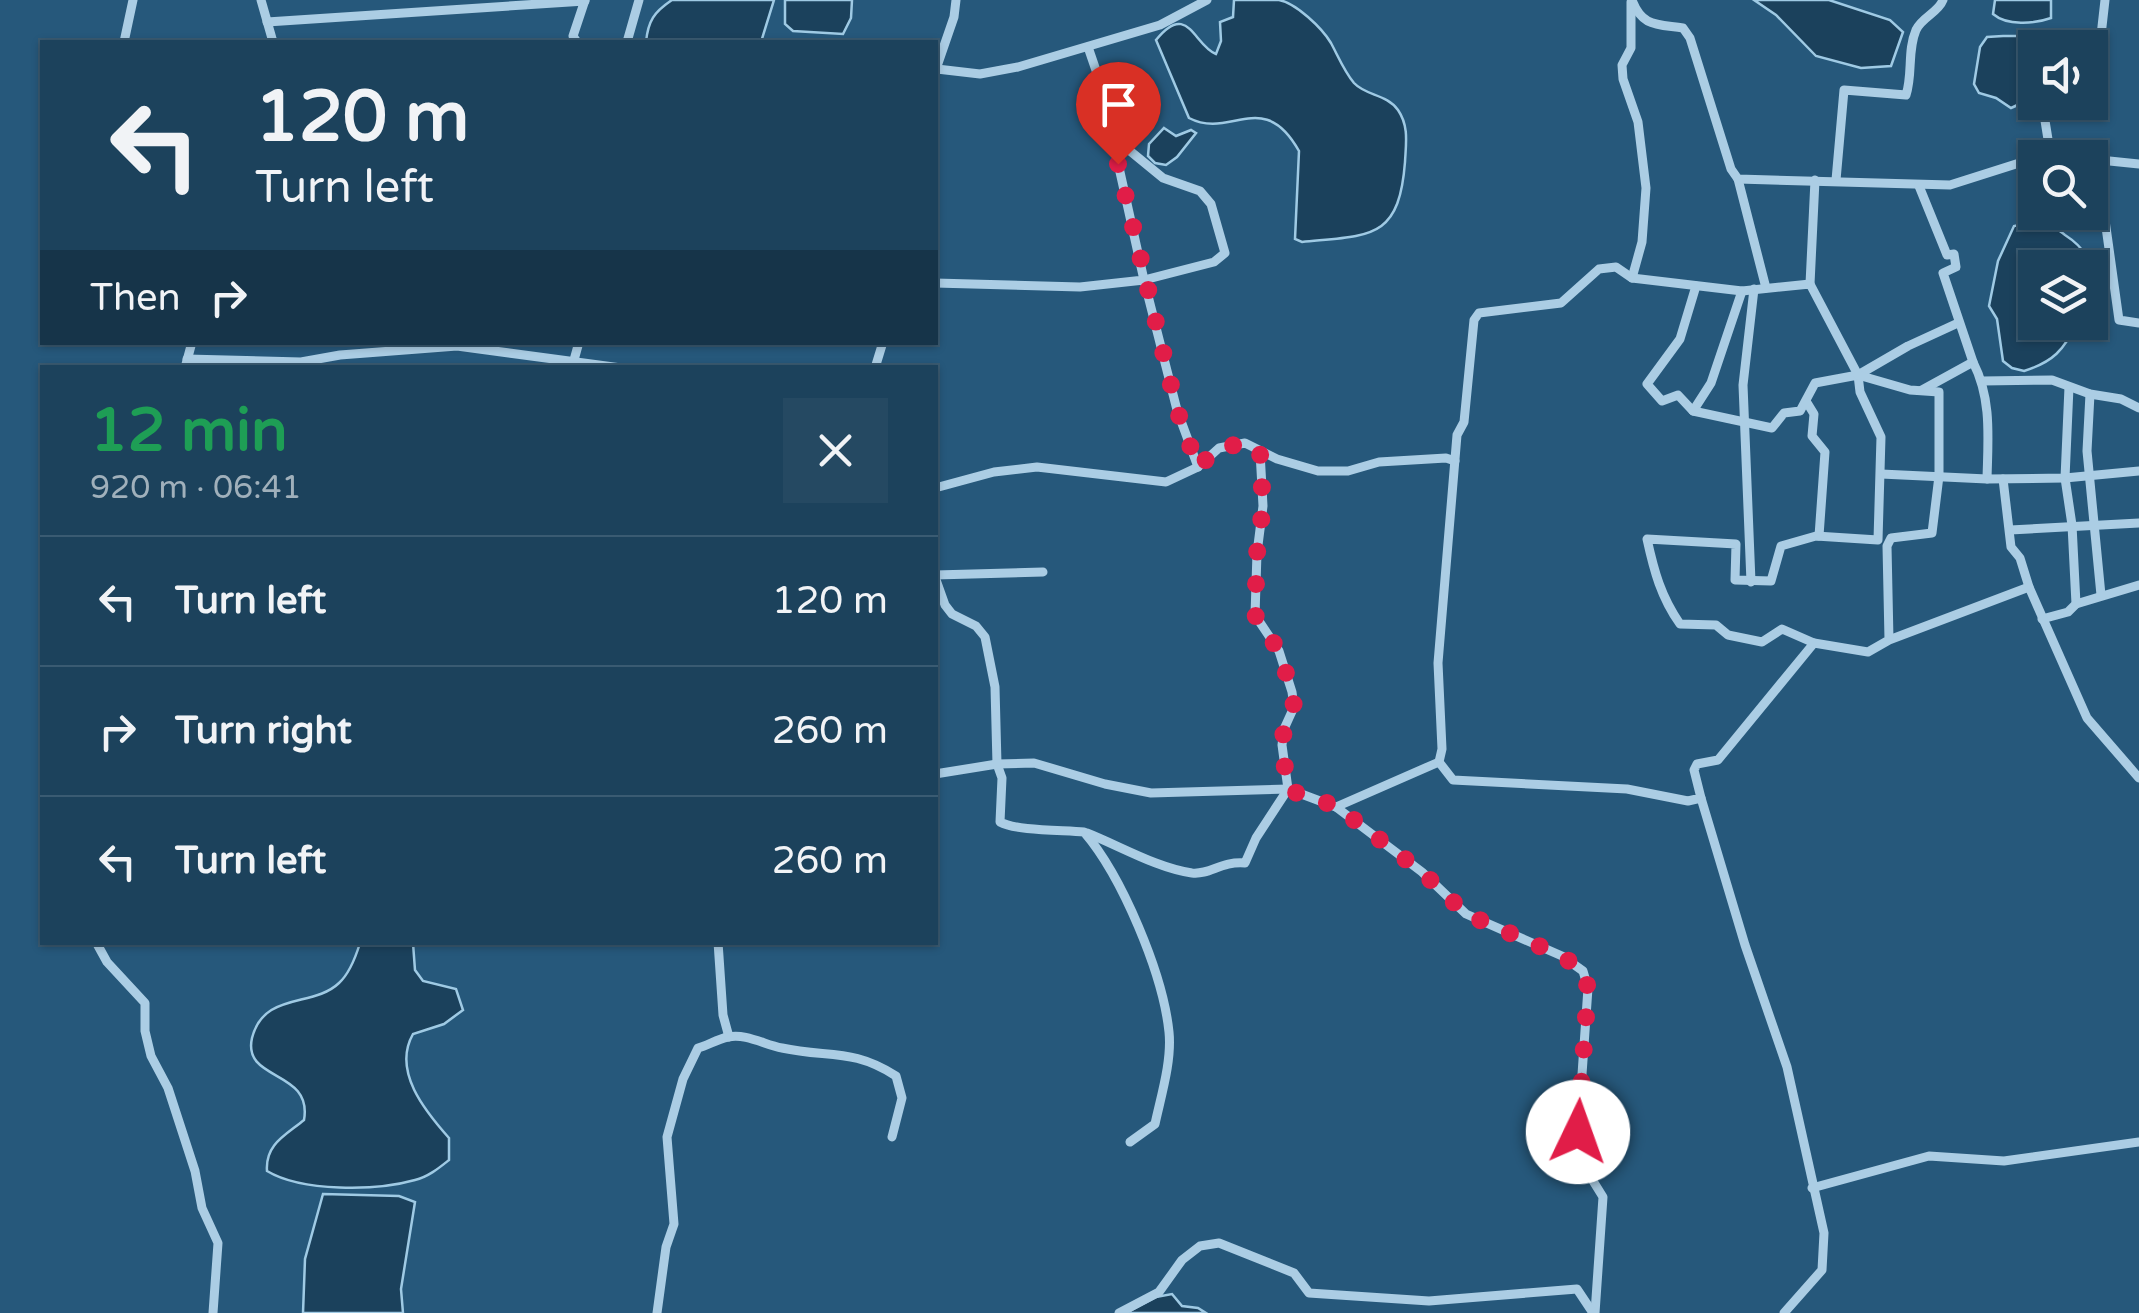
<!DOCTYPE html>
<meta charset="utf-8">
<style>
:root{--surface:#1c425c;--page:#254962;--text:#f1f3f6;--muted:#a0b0bb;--line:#3a5b72}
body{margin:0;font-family:"Varela Round",sans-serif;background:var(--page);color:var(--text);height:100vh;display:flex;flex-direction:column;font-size:38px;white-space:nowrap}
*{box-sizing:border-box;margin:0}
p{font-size:32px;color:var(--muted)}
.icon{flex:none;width:55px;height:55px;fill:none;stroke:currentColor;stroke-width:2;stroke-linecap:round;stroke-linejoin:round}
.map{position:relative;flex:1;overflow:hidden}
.sheet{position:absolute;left:40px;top:365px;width:898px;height:580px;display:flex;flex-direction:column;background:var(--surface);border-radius:0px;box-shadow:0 2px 8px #0004,0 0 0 2px var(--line)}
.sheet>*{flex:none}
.banner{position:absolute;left:40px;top:40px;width:898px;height:305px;border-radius:0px;box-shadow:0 2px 8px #0004,0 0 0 2px var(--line);background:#1c425c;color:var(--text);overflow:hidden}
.tools{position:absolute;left:2018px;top:30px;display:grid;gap:20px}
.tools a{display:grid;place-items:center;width:90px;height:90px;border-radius:0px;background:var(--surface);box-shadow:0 2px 8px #0004,0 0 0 2px var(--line);font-size:50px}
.pin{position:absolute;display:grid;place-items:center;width:85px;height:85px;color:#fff;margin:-102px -42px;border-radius:50% 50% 50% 0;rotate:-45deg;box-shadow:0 0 10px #0007}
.pin .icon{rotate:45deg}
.me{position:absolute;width:110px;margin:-55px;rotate:3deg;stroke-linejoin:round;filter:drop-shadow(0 0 8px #0008)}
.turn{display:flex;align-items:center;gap:35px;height:210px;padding:0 50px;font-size:45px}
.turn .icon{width:130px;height:130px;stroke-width:2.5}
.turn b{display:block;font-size:70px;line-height:85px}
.then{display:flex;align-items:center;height:95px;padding:0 50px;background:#0003;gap:20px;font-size:38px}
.round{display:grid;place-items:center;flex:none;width:105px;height:105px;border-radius:0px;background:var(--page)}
.headline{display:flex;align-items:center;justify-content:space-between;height:170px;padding:0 50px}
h1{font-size:60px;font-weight:700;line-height:75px;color:#1e9e55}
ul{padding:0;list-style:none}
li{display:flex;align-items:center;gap:30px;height:130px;padding:0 50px;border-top:2px solid var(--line)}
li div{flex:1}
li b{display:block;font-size:38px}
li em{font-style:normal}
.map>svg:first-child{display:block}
.water{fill:#1b415c;stroke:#9fcae4;stroke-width:2.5}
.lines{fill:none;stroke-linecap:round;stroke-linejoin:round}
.minor{stroke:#abcde4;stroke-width:9}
.route{stroke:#e11d48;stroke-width:18;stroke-dasharray:0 32.4}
</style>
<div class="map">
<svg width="2139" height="1313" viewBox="0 0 2139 1313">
<rect width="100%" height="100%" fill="#26587b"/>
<g class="water">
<path d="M672 0H774L761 42H646C648 21 654 12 672 0Z"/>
<path d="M785 0H852L851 18 843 34 793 31 785 24Z"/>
<path d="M1234 0C1248 0 1265 0 1279 0 1296 3 1322 28 1331 43 1338 56 1344 71 1354 83 1366 96 1387 94 1398 110 1409 126 1406 143 1405 162 1399 240 1371 235 1302 242L1295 239 1299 151C1263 87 1231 140 1189 118L1156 40C1188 0 1194 46 1216 54L1221 41 1220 22 1233 17Z"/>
<path d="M1754 0H1829L1890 20 1903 32 1891 66 1861 68 1816 56 1776 15Z"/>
<path d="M1995 0H2051V18C2034 24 2007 26 1993 14Z"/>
<path d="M2003 36C2024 36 2048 34 2065 47L2035 48C2035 74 2039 98 2011 108L1996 98 1979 93 1974 84 1980 47 1987 37Z"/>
<path d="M1164 128 1176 136 1191 130 1196 133 1177 157 1166 165 1155 163 1148 156 1149 144Z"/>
<path d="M2047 219C2053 227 2057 229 2065 235 2093 253 2094 271 2091 301L2090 268H2035V322L2077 323C2064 350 2053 362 2024 371L2012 368 2003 361 1997 319 1989 306 1998 261 2014 226Z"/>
<path d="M360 943H413L415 970 423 981 456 989 463 1010 444 1024 413 1034C392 1071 425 1111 449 1138V1160C439 1168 428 1177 415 1180 376 1191 302 1192 267 1171 265 1144 286 1135 304 1120 313 1069 242 1082 252 1038 264 991 313 1008 339 983 350 973 356 956 360 943Z"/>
<path d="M323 1194 399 1196 415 1202 401 1289 403 1313H303L305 1259Z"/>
<path d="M1172 1294 1182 1306 1198 1308 1206 1313H1126L1156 1297Z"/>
</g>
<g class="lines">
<g class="minor">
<path d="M261 0 273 42"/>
<path d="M1632 0C1642 27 1657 24 1683 28L1690 38 1731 169 1738 179 1950 185 2035 158"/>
<path d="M1631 2V48L1622 65 1623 79 1638 122 1646 188 1642 242 1632 278"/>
<path d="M267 22 585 1"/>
<path d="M124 42 133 0"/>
<path d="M577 42 573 36 585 0"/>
<path d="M627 42 639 0"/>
<path d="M937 69 980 74 1018 67 1160 25 1207 0"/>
<path d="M935 72 954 17 956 0"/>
<path d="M2090 75 2098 62 2105 0"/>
<path d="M2042 102 2051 158"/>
<path d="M1113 137 1163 178 1200 191 1211 204 1225 253 1214 262 1144 280 1177 410 1198 467"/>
<path d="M2090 159 2139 164"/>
<path d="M2090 178 2104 213 2119 320 2139 323"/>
<path d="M1738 179 1766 288"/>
<path d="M1836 180 1844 90 1906 95C1913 74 1907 51 1916 30 1922 17 1938 13 1943 0"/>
<path d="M1919 186 1947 255 1954 254 1956 267 1943 273 1973 362"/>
<path d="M935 283 1080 287 1144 280 1100 82 1088 47"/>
<path d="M1810 284 1815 180"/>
<path d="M1696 286 1680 339 1647 384 1662 401 1678 395 1693 411 1772 428 1784 413 1800 411 1815 383 1858 375 1860 392 1881 437 1878 540 1816 536 1781 546 1771 581 1735 580 1736 544 1647 539C1654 571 1661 597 1680 624L1716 625 1728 635 1762 642 1782 629 1814 643"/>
<path d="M187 359 301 362 340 355 457 346 621 368"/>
<path d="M574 360 579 342"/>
<path d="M185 368 192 342"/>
<path d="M875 368 883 342"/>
<path d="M1858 375 1908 346 1958 323"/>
<path d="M1982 381 2052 380 2090 394 2121 399 2139 408"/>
<path d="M1922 390 1973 362C1992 399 1988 438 1987 479L2065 478 2139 471"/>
<path d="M2090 394 2087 451 2101 595"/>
<path d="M1806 401 1814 414 1812 436 1825 452 1819 536"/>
<path d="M1693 411 1711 383 1742 291"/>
<path d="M1881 474 1987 479"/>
<path d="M2003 479 2011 547 2020 558 2029 587"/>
<path d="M935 488 994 472 1037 467 1166 482 1198 467 1219 448 1245 443 1277 459 1318 471H1348L1379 462 1446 458 1455 461"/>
<path d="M2010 530 2139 523"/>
<path d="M935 575 1043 572"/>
<path d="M935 577 945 605 952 614 976 626 985 637 995 687 997 764 1002 778 1000 822C1016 831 1063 830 1084 832 1122 876 1163 974 1169 1032 1172 1061 1161 1096 1155 1124L1130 1142"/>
<path d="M1751 582 1743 385 1754 289"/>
<path d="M2076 604 2139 585"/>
<path d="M2042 619 2068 612 2076 604 2072 525 2065 478 2069 387"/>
<path d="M1889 640 1887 546 1891 538 1932 533 1939 476V392L1910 390 1858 375 1810 284 1742 291 1632 278 1616 267 1599 269 1561 303 1479 313 1474 320 1464 422 1457 435 1438 663 1442 749 1439 762 1453 780 1627 789 1688 801 1701 798 1694 770 1697 764 1718 760 1814 643 1868 652 1889 640 2029 587 2087 718 2139 778"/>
<path d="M935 774 997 764 1034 763 1105 784 1151 793 1288 789 1336 807 1422 872 1466 914 1562 956 1583 971 1588 988 1578 1132 1585 1168 1603 1197 1595 1313"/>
<path d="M1701 798 1745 945 1787 1067 1824 1233 1822 1270 1784 1313"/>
<path d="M1336 807 1439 762"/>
<path d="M1087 833C1120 846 1157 868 1192 873 1210 875 1221 861 1245 863L1256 838 1288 789 1282 745 1284 729 1294 707 1292 692 1279 651 1255 615 1257 553 1263 506 1260 452"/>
<path d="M96 942 107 962 145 1003V1031L151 1056 168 1088 195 1171 202 1208 218 1243 213 1313"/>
<path d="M718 942 723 1015 729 1037"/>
<path d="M1812 1188 1929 1156 2004 1161 2139 1142"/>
<path d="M657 1313 666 1247 674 1224 667 1137 683 1079 698 1048C708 1045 718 1039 728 1037 746 1033 765 1045 782 1048 828 1058 853 1048 896 1076L902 1098 892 1137"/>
<path d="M1119 1313 1159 1292 1182 1260 1200 1246 1219 1243 1294 1273 1309 1293 1429 1301 1577 1289 1593 1313"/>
</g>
</g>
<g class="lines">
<path class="route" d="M1118 164 1177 410 1198 467 1219 448 1245 443 1260 452 1263 506 1257 553 1255 615 1279 651 1292 692 1294 707 1284 729 1282 746 1288 790 1336 806 1422 872 1466 914 1562 956 1583 971 1588 988 1578 1132"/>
</g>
</svg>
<div class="tools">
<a><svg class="icon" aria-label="sound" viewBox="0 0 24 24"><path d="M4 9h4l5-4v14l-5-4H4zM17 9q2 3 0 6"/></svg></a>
<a><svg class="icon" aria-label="search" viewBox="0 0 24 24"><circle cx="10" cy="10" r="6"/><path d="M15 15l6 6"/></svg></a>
<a><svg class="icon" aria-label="layers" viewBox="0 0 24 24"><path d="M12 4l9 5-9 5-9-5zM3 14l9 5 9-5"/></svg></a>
</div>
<div class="pin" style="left:1118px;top:164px;background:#d93025"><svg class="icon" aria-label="arrive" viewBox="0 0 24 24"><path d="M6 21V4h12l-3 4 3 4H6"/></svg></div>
<svg class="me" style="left:1578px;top:1132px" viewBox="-20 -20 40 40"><circle r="19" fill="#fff"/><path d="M0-13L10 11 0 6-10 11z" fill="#e11d48"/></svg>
<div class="banner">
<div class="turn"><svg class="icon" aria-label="left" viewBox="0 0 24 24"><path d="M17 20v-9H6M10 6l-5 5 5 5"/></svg><div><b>120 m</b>Turn left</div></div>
<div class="then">Then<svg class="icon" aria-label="right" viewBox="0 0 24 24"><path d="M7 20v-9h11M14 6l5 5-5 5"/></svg></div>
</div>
<section class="sheet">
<div class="headline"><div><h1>12 min</h1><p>920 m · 06:41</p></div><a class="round"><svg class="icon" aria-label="close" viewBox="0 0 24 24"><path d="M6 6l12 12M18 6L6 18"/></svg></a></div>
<ul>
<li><svg class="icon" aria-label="left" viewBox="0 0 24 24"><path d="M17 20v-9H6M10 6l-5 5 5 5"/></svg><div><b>Turn left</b></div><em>120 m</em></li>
<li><svg class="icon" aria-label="right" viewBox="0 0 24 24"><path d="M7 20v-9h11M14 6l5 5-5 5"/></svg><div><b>Turn right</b></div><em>260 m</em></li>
<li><svg class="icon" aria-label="left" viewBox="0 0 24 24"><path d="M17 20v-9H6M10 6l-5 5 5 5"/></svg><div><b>Turn left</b></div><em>260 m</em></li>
</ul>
</section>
</div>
